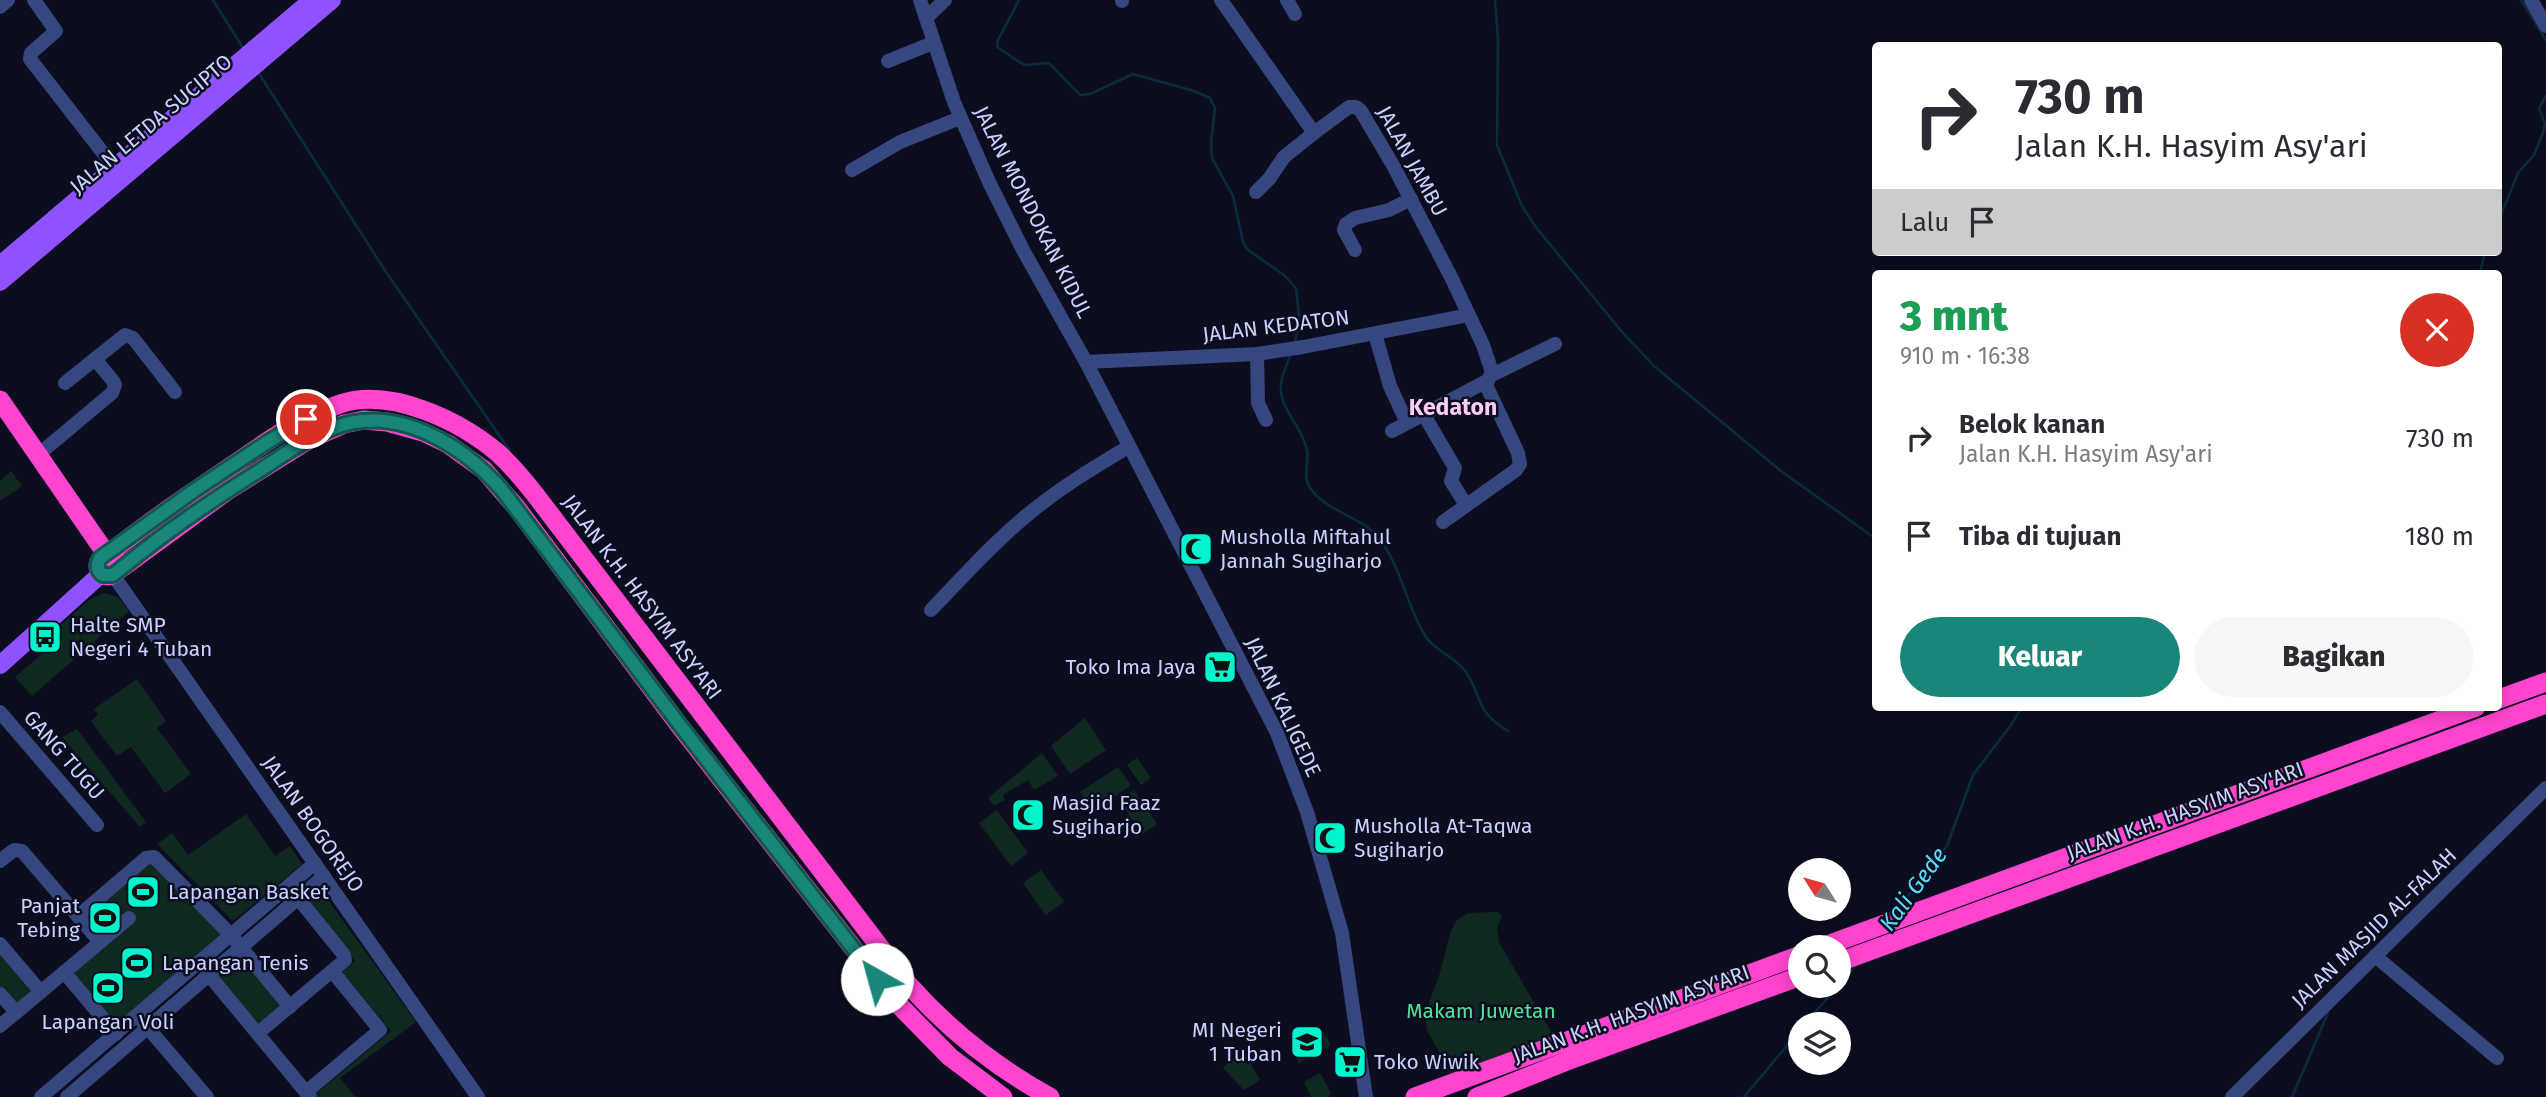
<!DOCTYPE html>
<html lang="id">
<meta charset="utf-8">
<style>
:root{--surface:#fff;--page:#f7f7f7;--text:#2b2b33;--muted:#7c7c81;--accent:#188678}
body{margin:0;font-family:"Fira Sans",sans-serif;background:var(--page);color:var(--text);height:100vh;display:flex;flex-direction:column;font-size:26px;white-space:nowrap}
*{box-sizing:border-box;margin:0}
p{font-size:23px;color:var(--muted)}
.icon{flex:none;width:38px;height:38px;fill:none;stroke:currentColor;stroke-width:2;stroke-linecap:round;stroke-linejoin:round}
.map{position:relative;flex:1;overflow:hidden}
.drawer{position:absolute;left:1872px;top:270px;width:630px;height:441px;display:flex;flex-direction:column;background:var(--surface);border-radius:7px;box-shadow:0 4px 18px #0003}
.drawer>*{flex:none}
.hud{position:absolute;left:1872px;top:42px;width:630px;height:214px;border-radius:7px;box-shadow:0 4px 18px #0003;background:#fff;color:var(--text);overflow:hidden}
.needle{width:46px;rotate:307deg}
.controls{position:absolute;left:1788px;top:858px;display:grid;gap:14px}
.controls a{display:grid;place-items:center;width:63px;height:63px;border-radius:50%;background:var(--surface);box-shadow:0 4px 18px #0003;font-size:35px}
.pin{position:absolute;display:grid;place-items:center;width:60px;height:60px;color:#fff;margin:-30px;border:4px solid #fff;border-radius:50%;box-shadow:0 2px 7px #0007}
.me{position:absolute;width:77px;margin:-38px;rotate:322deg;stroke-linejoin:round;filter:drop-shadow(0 0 5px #0008)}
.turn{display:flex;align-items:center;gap:24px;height:147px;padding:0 28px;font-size:32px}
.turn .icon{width:91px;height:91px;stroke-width:2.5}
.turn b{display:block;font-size:49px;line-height:60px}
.then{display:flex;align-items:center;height:66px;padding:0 28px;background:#0003;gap:14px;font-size:26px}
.round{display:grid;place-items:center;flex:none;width:74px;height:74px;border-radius:37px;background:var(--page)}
.overview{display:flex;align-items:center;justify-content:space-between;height:119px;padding:0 28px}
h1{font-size:42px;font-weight:800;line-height:52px;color:#1e9e55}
.button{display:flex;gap:14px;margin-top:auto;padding:14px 28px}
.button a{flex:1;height:80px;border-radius:42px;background:var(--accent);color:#fff;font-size:28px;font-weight:800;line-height:80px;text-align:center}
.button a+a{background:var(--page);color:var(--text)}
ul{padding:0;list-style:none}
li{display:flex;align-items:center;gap:21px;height:98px;padding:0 28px}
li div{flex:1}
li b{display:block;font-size:26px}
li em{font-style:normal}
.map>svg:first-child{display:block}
.green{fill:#0f2921}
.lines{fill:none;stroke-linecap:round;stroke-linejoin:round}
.stream{stroke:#0a2c40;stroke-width:2.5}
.minor{stroke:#36467f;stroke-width:14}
.major{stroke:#9051ff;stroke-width:18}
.highway{stroke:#ff45cf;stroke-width:19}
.route-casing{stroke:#10574e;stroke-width:18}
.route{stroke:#188678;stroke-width:12}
.labels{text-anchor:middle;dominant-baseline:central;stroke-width:5;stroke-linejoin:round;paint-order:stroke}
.street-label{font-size:21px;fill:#cad2ff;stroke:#0c0e1f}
.poi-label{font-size:21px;fill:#cad2ff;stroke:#0c0e1f;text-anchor:start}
.park-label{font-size:21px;fill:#54e199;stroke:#0c0e1f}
.neighbourhood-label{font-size:23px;font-weight:bold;fill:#ffccfa;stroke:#0c0e1f}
.water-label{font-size:23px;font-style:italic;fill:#58ddff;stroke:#0c0e1f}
</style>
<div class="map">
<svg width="2546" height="1097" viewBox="0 0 2546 1097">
<rect width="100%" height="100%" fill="#0c0e1f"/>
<g class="green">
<path d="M11 471 22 486 0 501V481Z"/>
<path d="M104 593 118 597 129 611 32 696 15 677 42 654 36 647 90 599Z"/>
<path d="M137 679 166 721 157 728 191 774 165 793 131 747 117 756 91 721 98 715 94 709Z"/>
<path d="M1085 718 1106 750 1070 774 1051 746Z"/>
<path d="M77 729 146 822 140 827 62 737Z"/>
<path d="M1042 753 1058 776 1034 790 1028 780 1003 795 1005 800 994 806 988 798Z"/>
<path d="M1137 758 1151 778 1141 785 1127 765Z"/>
<path d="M1118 767 1131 785 1093 811 1080 792Z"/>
<path d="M1134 790 1157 824 1142 834 1119 800Z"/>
<path d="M997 810 1028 853 1011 866 979 823Z"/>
<path d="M246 814 275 856 290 846 302 864 233 921 157 844 172 833 188 855Z"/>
<path d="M151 863 223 936 117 1026 72 973 102 934 87 917Z"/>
<path d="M1041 870 1064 902 1046 915 1023 883Z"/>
<path d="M320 889 416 1022 340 1078 355 1097H319L316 1094 391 1031 342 972 355 961 306 901Z"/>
<path d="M1498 912 1502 917 1497 928 1499 942 1554 1037 1452 1077 1427 1030 1425 1013 1439 976 1450 934 1456 921 1468 913Z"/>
<path d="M0 952 32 990 15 1005 0 987Z"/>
<path d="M241 957 281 1005 258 1024 218 976Z"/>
<path d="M1321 1028 1331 1045 1299 1063 1290 1047Z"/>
<path d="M1242 1050 1260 1080 1244 1090 1223 1068Z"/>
<path d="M1320 1073 1331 1093 1329 1097H1311L1304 1082Z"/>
</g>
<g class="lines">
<g class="stream">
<path d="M213 0 243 48"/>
<path d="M1019 0 998 40 997 47 1024 65 1049 63 1080 95 1090 94 1133 74 1194 91 1210 98 1215 108 1211 143 1212 158 1233 196 1243 242 1248 250 1284 275 1296 288 1299 316 1295 343"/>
<path d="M1495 0 1498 39 1497 145 1522 206 1535 226 1622 332 1654 366 1781 471 1876 539"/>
<path d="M2521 0 2546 40"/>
<path d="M258 72 386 272 510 451"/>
<path d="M2499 220 2518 173 2534 155 2543 133 2545 124 2539 108 2546 96"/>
<path d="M2480 273 2485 252"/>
<path d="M1290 356C1287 365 1281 375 1281 386 1279 409 1303 427 1307 450 1309 462 1303 476 1309 486 1325 513 1363 515 1381 541 1402 570 1407 607 1426 637 1436 652 1456 657 1466 672 1484 700 1474 710 1508 731"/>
<path d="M1898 910 1926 871 1947 846 1973 775 2011 725 2022 707"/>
<path d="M1805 1024 1858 963"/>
<path d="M1744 1097 1801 1029"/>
<path d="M2292 1097 2328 1013"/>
</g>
<g class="minor">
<path d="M34 0 56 31 31 53 30 59 114 167"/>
<path d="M920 0 954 102 989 182 1023 250 1086 362 1277 733 1307 812 1342 933 1366 1097"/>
<path d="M1122 0V1"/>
<path d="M1221 0 1314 133 1349 107H1356L1361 111 1394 167 1452 279 1483 345 1492 372 1486 385 1518 453 1520 464 1516 470 1443 522"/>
<path d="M1287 0 1295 14"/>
<path d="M2531 0 2546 26"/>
<path d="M0 7 8 0"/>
<path d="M926 18 945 0"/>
<path d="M888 61 933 43"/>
<path d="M852 170 900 142 960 118"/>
<path d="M1256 192 1269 179 1284 157 1314 133"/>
<path d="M1355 250 1344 230 1346 224 1355 218 1389 210 1411 199"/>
<path d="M1375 334 1390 386 1407 423"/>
<path d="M1257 354 1258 403 1266 420"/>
<path d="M1086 362 1257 354 1303 347 1469 315"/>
<path d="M1492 375 1555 344"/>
<path d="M65 383 95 359"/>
<path d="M1424 415 1455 468 1451 481 1466 505"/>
<path d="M1392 431 1487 381"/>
<path d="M38 455 112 393 115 385 113 381 95 359 125 335 133 338 175 392"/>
<path d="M113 575 478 1097"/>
<path d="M931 610C962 578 992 544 1026 516 1058 489 1093 468 1128 447"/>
<path d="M0 712 97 825"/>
<path d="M0 861 14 850 22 851 100 942"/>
<path d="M78 916 146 858 154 857 231 935 290 1007"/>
<path d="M0 944 41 992"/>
<path d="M2375 956 2497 1058"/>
<path d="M64 972 116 1034"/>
<path d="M209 975 310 1097"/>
<path d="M0 994 16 1012"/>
<path d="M142 1021 207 1097"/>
<path d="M0 1026 129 918"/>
<path d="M258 1033 345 960 344 955 298 898"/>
<path d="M306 1092 380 1030 333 972"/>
<path d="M41 1097 315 863"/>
<path d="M67 1097 324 876"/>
<path d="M2232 1097 2546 788"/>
</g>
<g class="major">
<path d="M0 265 312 0"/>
<path d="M0 282 332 0"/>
<path d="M0 665 101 574"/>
</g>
<g class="highway">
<path d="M0 400 107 555C147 523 190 494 233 465 266 442 301 417 340 404 391 387 460 421 498 453 511 465 523 479 534 493L908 984C948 1029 997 1068 1050 1097"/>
<circle cx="108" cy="566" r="10"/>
<path d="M116 572 227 491 310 439 344 424 364 420 387 422 423 432 448 444 484 470 516 507 679 725 893 999 950 1057 1003 1097"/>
<path d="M2499 699 2546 682"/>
<path d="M1822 947 2476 707"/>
<path d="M1839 962 2546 704"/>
<path d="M1415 1097 1801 955"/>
<path d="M1477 1097 1572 1059 1801 976"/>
</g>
</g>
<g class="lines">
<defs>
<path id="route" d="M306 419 266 443 195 490 100 558C96 565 97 571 103 575H113C160 536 210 501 262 469 291 450 326 424 362 421 416 416 469 452 502 490L679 724 877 979"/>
</defs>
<use href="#route" class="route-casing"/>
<use href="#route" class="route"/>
</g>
<defs>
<symbol id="mosque-square" viewBox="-11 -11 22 22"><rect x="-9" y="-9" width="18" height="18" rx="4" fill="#00f5cd" stroke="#0c0e1f"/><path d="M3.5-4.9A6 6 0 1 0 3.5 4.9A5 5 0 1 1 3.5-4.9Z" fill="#111"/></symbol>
<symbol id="bus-square" viewBox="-11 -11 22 22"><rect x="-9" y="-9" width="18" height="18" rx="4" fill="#00f5cd" stroke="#0c0e1f"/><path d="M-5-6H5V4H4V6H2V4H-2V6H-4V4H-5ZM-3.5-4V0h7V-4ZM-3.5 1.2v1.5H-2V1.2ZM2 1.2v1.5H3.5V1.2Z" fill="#111"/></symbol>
<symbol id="supermarket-square" viewBox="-11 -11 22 22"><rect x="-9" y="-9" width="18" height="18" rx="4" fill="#00f5cd" stroke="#0c0e1f"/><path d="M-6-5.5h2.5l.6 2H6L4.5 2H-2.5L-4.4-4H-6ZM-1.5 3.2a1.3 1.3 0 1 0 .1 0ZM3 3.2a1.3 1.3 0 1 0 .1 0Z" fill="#111"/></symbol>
<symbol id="stadium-square" viewBox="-11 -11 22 22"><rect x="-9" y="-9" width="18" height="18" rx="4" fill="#00f5cd" stroke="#0c0e1f"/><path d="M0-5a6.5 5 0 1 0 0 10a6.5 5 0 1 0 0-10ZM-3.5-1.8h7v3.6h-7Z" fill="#111"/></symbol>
<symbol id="school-square" viewBox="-11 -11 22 22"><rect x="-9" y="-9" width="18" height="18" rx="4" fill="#00f5cd" stroke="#0c0e1f"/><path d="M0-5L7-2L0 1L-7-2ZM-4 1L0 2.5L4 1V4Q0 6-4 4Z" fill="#111"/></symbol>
</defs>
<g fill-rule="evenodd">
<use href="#mosque-square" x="1177" y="530" width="38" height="38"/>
<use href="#bus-square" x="26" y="618" width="38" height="38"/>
<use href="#supermarket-square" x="1201" y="648" width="38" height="38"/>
<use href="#mosque-square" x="1009" y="796" width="38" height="38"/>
<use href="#mosque-square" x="1311" y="819" width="38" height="38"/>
<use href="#stadium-square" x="124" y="873" width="38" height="38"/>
<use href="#stadium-square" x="86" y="899" width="38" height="38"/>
<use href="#stadium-square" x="118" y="944" width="38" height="38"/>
<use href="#stadium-square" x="89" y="969" width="38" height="38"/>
<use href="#school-square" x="1288" y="1023" width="38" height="38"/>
<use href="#supermarket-square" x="1331" y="1043" width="38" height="38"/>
</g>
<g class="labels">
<g class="street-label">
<text transform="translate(151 124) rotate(-40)">JALAN LETDA SUCIPTO</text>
<text transform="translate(1412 161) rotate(61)">JALAN JAMBU</text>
<text transform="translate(1033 212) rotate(63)">JALAN MONDOKAN KIDUL</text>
<text transform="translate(1276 326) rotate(-7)">JALAN KEDATON</text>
<text transform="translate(642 597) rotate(53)">JALAN K.H. HASYIM ASY'ARI</text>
<text transform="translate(1283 707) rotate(65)">JALAN KALIGEDE</text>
<text transform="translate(64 755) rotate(49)">GANG TUGU</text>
<text transform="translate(2185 811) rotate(-20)">JALAN K.H. HASYIM ASY'ARI</text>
<text transform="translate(313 824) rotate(55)">JALAN BOGOREJO</text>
<text transform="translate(2374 928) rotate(-44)">JALAN MASJID AL-FALAH</text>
<text transform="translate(1631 1014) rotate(-20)">JALAN K.H. HASYIM ASY'ARI</text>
</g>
<g class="poi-label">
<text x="1220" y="537">Musholla Miftahul<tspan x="1220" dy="24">Jannah Sugiharjo</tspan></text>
<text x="70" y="625">Halte SMP<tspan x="70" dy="24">Negeri 4 Tuban</tspan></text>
<text x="1196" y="667" text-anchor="end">Toko Ima Jaya</text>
<text x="1052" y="803">Masjid Faaz<tspan x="1052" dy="24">Sugiharjo</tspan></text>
<text x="1354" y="826">Musholla At-Taqwa<tspan x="1354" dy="24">Sugiharjo</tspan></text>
<text x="168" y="892">Lapangan Basket</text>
<text x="80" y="906" text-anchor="end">Panjat<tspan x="80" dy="24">Tebing</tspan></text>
<text x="162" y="963">Lapangan Tenis</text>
<text x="108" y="1022" text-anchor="middle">Lapangan Voli</text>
<text x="1282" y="1030" text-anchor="end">MI Negeri<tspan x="1282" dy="24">1 Tuban</tspan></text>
<text x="1374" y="1062">Toko Wiwik</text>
</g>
<g class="park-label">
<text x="1481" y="1011">Makam Juwetan</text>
</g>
<g class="neighbourhood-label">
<text x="1453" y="407">Kedaton</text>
</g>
<g class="water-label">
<text transform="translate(1913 889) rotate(-54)">Kali Gede</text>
</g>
</g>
</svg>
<div class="controls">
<a><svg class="needle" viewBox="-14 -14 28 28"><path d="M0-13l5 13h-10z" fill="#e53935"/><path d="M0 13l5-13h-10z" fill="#7c7c81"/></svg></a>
<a><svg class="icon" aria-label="search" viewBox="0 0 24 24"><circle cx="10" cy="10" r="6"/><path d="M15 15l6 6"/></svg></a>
<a><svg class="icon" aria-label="layers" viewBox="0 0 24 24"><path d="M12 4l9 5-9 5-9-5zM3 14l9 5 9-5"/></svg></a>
</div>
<div class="pin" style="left:306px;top:419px;background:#d93025"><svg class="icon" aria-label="arrive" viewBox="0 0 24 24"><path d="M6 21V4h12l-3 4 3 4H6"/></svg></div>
<svg class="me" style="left:877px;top:979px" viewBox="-20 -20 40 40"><circle r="19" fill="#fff"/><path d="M0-13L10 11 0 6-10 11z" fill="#188678"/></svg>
<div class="hud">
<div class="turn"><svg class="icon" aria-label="right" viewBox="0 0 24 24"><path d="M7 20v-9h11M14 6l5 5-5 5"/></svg><div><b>730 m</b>Jalan K.H. Hasyim Asy'ari</div></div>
<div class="then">Lalu<svg class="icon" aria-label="arrive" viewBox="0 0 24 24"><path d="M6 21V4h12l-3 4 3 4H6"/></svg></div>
</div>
<section class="drawer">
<div class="overview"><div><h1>3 mnt</h1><p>910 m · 16:38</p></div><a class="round" style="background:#d93025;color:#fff"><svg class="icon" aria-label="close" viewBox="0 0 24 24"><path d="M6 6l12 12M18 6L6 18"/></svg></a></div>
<ul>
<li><svg class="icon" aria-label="right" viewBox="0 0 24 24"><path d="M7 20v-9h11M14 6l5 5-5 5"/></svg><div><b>Belok kanan</b><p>Jalan K.H. Hasyim Asy'ari</p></div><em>730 m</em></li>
<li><svg class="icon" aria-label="arrive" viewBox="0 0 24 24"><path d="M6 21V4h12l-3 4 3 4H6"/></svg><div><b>Tiba di tujuan</b></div><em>180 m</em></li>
</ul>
<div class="button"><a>Keluar</a><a>Bagikan</a></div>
</section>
</div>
